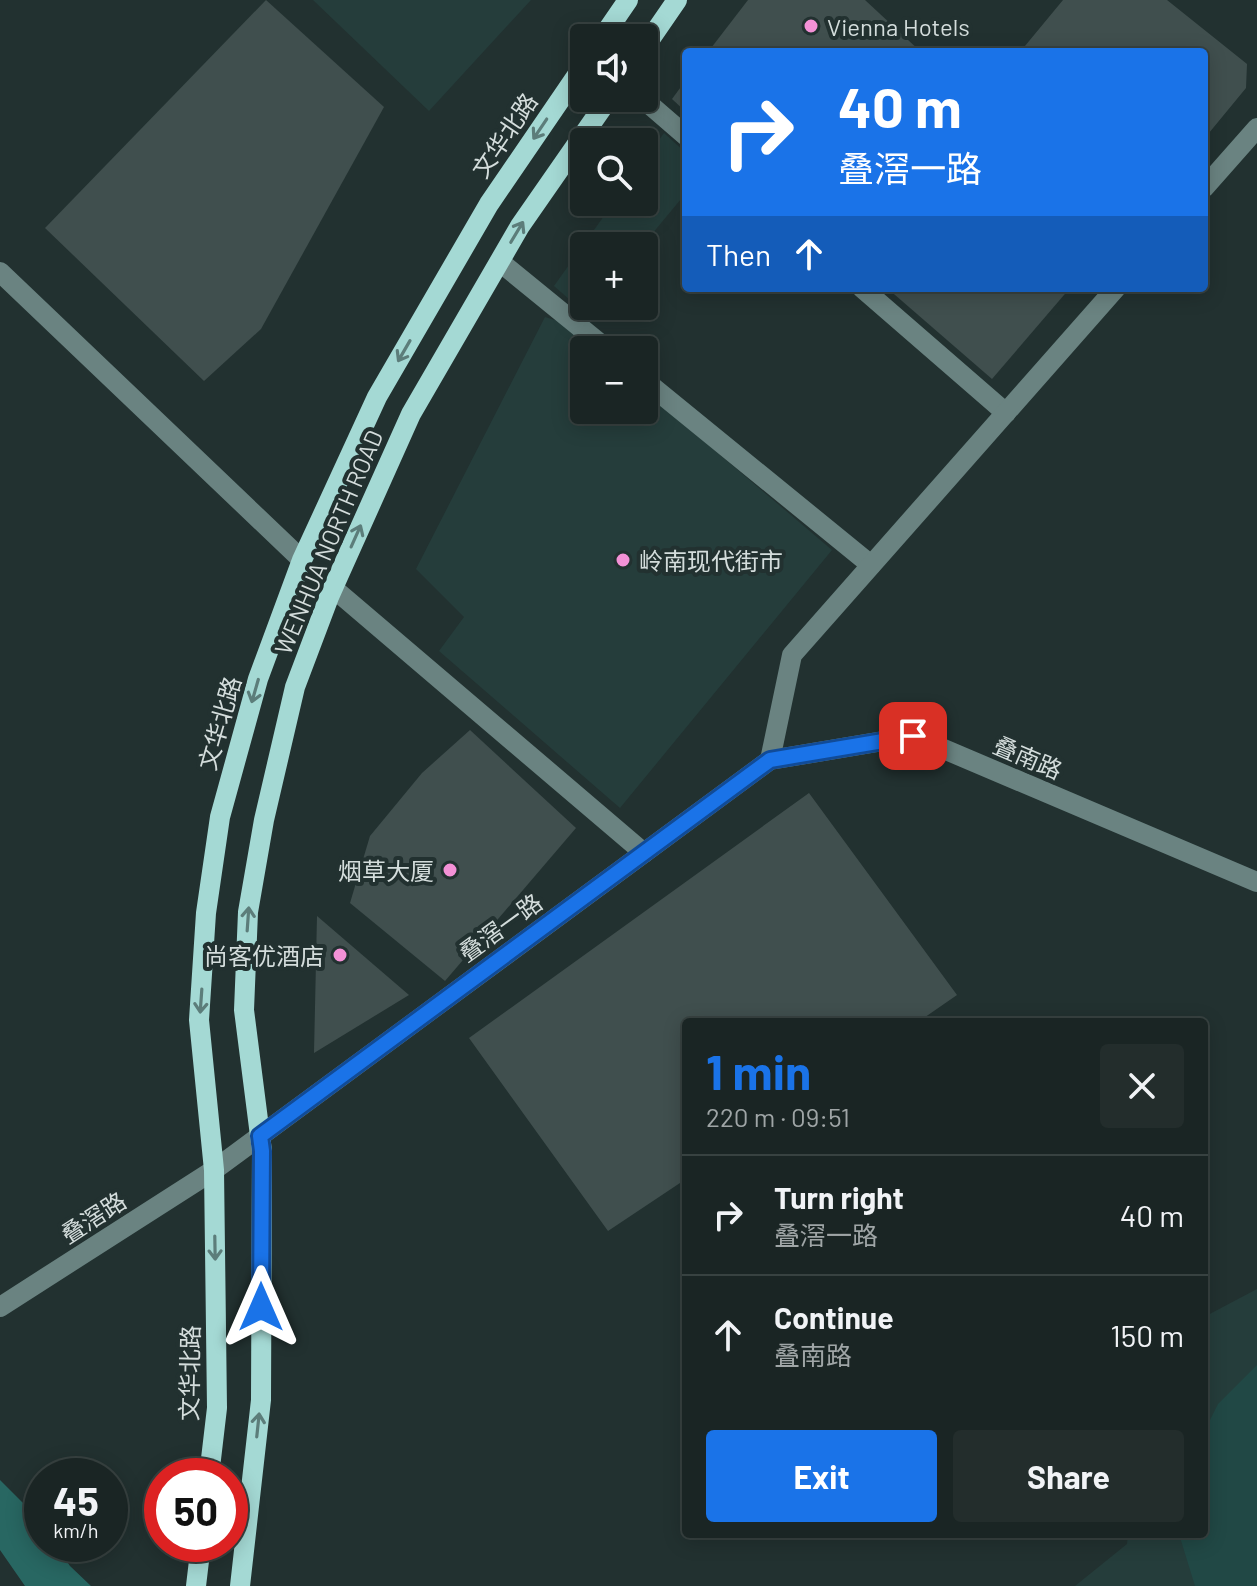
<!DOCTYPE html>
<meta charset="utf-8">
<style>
:root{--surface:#1a2524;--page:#232d2c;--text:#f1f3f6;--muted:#9fa5a6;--line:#384241;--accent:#1a73e8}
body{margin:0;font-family:Barlow,"Noto Sans SC",sans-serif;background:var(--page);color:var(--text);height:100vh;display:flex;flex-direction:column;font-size:30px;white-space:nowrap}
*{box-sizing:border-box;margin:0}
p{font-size:26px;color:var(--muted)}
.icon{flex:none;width:44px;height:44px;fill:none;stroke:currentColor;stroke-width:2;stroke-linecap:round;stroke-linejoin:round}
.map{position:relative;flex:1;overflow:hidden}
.drawer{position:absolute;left:682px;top:1018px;width:526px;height:520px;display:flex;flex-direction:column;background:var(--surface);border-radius:8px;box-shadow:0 4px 20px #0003,0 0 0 2px var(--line)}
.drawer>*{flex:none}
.banner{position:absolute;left:682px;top:48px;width:526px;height:244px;border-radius:8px;box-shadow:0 4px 20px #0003,0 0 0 2px var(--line);background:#1a73e8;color:#fff;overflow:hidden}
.controls{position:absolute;left:570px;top:24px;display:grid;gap:16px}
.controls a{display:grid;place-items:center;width:88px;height:88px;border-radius:8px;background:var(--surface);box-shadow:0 4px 20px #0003,0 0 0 2px var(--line);font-size:40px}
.speed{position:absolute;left:24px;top:1458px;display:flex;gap:16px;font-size:40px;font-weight:700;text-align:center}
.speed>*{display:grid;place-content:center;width:104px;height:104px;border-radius:50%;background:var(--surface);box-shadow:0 4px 20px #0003,0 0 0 2px var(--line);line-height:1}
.speed small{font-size:20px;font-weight:400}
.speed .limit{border:12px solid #d22;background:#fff;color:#111}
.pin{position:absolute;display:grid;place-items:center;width:68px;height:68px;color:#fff;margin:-34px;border-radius:16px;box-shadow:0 4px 12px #0006}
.me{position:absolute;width:88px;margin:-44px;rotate:0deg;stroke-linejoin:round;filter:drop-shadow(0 0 6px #0008)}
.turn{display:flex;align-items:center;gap:28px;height:168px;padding:0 24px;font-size:36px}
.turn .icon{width:104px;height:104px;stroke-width:2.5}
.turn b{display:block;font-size:56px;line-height:68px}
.then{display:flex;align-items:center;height:76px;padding:0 24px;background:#0003;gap:16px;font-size:30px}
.round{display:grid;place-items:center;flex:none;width:84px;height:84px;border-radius:8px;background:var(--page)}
.headline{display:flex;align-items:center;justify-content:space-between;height:136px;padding:0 24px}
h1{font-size:48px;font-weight:700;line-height:60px;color:var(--accent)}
.cta{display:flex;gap:16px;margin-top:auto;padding:16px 24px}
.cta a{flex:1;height:92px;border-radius:8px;background:var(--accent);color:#fff;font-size:32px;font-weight:700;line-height:92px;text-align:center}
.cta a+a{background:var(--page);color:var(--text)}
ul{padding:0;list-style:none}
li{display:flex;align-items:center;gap:24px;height:120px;padding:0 24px;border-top:2px solid var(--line)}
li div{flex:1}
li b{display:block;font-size:30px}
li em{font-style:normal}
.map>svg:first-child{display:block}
.built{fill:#253d3b}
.green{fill:#214845}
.water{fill:#286762}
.building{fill:#404f4e}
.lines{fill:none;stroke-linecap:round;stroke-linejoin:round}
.minor{stroke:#6a8381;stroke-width:20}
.major{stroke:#a4d9d4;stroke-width:20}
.oneway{stroke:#5c7d7a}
.route-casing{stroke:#114b97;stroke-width:20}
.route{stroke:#1a73e8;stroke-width:14}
.poi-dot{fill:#f391d6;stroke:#223130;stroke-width:3}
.labels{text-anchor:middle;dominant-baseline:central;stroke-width:8;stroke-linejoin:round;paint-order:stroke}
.poi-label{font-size:24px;fill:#d4dddc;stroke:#223130;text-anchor:start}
.street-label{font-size:24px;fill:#d4dddc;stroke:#223130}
</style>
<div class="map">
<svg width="1257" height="1586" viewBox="0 0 1257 1586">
<rect width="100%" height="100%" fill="#223130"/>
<g class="built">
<path d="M313 0H531L429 111Z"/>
<path d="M664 133 686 153V193L642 246H584V306H592L585 313 554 286 614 202H644V161Z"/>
<path d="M545 317 565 323 597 350H584V410H644V390L832 550 620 808 439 651 464 617 416 569Z"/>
<path d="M1257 1289V1586H1075L1127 1544 1128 1534H1204V1317Z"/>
</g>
<path class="green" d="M1257 1365V1586H1195L1179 1534H1204V1432L1218 1404Z"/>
<path class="water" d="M0 1480 39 1519 42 1524V1544H55L70 1566 91 1586H25L0 1550Z"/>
<g class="building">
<path d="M266 0 384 107 261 329 204 381 45 228Z"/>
<path d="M748 0H865L921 52H708Z"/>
<path d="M1063 0H1167L1247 64 1246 88 1204 139V52H1020Z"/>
<path d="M686 80V112L672 99Z"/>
<path d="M887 288H1070L992 379Z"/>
<path d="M470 730 576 828 445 981 350 903 370 836 422 773Z"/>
<path d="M809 793 957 995 918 1022H686V1179L608 1231 469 1038Z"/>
<path d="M317 916 409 995 314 1053Z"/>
</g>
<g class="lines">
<g class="minor">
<path d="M642 98 686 136"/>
<path d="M1204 188 1257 128"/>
<path d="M500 262 608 350"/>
<path d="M0 272 302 560"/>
<path d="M862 288 1006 413"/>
<path d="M644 380 871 565"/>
<path d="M333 588 644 853"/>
<path d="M770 760 792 655 1116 288"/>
<path d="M0 1307 214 1170 770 760 913 736 1257 882"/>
</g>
<g class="major">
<path d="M602 38 628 0"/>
<path d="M644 48 677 0"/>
<path d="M209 1476 217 1408 214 1170 199 1020 206 913 220 817 258 679 302 560 377 397 489 204 584 65"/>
<path d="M196 1586 201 1544"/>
<path d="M240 1586 261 1400 262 1151 244 1010 248 912 264 820 295 687 329 597 411 414 520 226 609 98"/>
</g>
</g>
<defs><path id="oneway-shaft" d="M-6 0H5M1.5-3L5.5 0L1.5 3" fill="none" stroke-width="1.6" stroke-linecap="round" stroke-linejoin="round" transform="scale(2)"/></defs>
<g class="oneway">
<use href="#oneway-shaft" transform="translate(540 129) rotate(124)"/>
<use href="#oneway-shaft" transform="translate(517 232) rotate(-59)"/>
<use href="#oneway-shaft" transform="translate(404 351) rotate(120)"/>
<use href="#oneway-shaft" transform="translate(356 536) rotate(-66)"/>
<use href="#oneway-shaft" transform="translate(255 691) rotate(106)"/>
<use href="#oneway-shaft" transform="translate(248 919) rotate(-86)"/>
<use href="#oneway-shaft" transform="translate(201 1001) rotate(94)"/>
<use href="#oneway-shaft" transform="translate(215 1248) rotate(89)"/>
<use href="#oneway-shaft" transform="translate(258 1425) rotate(-84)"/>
</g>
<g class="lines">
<defs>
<path id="route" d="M261 1307 262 1151 260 1136 770 760 913 736"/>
</defs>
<use href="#route" class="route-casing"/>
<use href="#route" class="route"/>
</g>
<g class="poi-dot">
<circle cx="811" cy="26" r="8"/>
<circle cx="623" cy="560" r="8"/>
<circle cx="450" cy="870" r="8"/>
<circle cx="340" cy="955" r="8"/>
</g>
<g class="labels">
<g class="poi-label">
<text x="827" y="26">Vienna Hotels</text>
<text x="639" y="560">岭南现代街市</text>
<text x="434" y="870" text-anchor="end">烟草大厦</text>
<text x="324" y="955" text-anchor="end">尚客优酒店</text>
</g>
<g class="street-label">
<text transform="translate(504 135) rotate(-56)">文华北路</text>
<text transform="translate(328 542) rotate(-67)">WENHUA NORTH ROAD</text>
<text transform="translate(219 723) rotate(-74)">文华北路</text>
<text transform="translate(1028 757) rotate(23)">叠南路</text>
<text transform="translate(500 927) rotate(-36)">叠滘一路</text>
<text transform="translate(93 1217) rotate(-33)">叠滘路</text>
<text transform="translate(189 1373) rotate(-89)">文华北路</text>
</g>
</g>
</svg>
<div class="controls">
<a><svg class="icon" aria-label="sound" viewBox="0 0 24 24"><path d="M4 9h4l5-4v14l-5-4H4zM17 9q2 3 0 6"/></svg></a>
<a><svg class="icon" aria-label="search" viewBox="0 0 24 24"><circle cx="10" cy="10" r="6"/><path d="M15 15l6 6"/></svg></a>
<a>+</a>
<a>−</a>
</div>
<div class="speed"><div>45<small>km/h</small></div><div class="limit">50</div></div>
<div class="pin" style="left:913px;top:736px;background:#d93025"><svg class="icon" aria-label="arrive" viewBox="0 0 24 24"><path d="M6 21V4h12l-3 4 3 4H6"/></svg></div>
<svg class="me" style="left:261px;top:1307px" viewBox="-20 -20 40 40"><path d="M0-17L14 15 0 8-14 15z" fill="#1a73e8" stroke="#fff" stroke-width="4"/></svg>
<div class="banner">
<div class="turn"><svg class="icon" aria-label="right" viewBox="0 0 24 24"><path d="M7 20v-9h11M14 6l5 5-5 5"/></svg><div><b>40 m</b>叠滘一路</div></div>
<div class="then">Then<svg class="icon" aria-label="ahead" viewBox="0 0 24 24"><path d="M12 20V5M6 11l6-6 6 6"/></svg></div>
</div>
<section class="drawer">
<div class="headline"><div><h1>1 min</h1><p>220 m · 09:51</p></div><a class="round"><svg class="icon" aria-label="close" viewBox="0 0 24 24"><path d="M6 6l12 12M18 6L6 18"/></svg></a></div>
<ul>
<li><svg class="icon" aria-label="right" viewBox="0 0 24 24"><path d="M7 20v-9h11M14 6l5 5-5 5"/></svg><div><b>Turn right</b><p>叠滘一路</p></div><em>40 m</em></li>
<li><svg class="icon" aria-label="ahead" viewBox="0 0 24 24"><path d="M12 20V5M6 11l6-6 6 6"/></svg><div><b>Continue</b><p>叠南路</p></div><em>150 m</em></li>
</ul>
<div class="cta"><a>Exit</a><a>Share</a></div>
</section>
</div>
